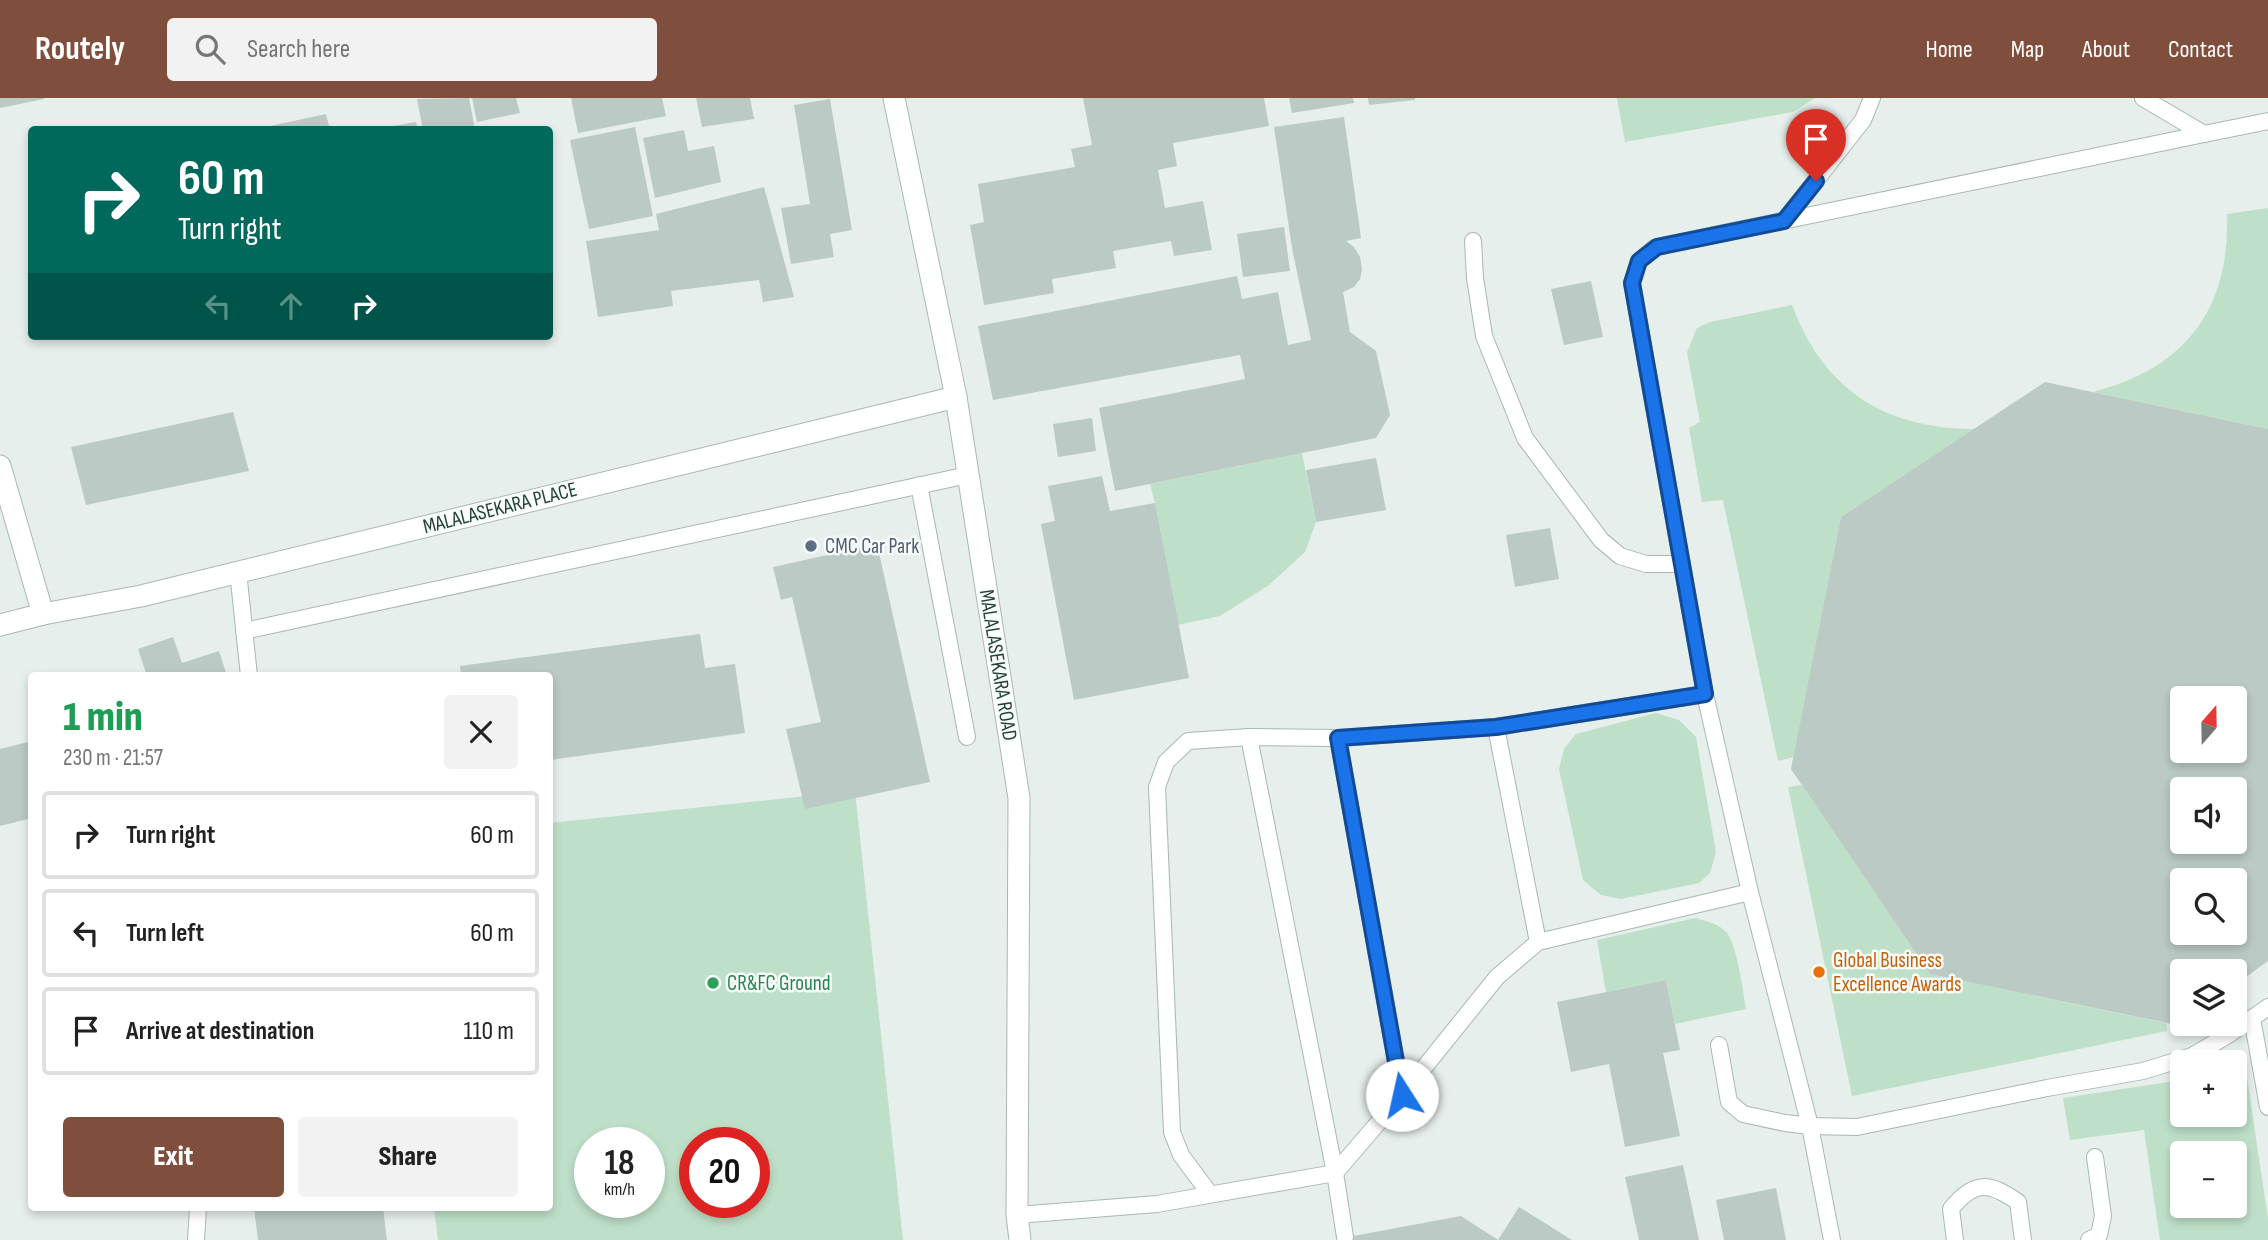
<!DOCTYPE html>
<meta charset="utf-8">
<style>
:root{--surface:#fff;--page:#f2f2f2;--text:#222;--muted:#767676;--line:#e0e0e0;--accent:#804e3d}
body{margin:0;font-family:"Sofia Sans Condensed",sans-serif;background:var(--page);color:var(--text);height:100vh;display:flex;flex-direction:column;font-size:26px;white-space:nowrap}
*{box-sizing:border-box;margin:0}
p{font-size:23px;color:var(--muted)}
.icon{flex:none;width:38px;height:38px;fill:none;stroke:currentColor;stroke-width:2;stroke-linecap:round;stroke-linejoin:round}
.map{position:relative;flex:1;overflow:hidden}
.drawer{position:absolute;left:28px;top:574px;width:525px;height:539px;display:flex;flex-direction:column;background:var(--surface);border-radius:7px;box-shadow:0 4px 10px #0003}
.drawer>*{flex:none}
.guide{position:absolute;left:28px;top:28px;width:525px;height:214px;border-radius:7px;box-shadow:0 4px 10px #0003;background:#00695c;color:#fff;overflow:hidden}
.needle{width:46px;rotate:20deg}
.controls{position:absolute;left:2170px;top:588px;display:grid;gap:14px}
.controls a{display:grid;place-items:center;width:77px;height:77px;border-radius:7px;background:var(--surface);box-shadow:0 4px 10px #0003;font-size:35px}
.speed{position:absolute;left:574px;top:1029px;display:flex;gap:14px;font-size:35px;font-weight:700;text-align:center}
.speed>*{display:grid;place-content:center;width:91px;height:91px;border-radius:50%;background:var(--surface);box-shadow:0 4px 10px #0003;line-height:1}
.speed small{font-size:18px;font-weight:400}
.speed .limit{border:10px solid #d22;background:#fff;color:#111}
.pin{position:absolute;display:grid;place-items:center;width:60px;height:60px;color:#fff;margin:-72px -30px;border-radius:50% 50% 50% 0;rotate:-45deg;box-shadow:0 0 7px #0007}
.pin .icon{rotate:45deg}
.me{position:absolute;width:77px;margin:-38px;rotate:350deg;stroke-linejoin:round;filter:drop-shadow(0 0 5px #0008)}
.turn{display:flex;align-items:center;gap:24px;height:147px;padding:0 35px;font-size:32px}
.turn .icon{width:91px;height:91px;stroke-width:2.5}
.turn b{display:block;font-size:49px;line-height:60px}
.lanes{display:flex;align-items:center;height:66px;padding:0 35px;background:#0003;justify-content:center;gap:35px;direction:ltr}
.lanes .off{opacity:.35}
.round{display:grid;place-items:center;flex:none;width:74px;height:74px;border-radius:7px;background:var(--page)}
.headline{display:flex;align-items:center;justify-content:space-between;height:119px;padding:0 35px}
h1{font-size:42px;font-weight:800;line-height:52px;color:#1e9e55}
.button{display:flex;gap:14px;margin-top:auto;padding:14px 35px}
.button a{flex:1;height:80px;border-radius:7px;background:var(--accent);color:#fff;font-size:28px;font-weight:800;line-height:80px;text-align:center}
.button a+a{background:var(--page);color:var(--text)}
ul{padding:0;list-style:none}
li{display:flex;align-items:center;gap:21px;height:88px;margin:0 14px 10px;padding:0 21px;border:4px solid var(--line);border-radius:7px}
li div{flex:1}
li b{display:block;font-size:26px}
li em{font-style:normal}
header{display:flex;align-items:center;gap:42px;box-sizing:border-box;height:98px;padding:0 35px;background:var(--accent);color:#fff}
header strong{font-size:33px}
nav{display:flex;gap:38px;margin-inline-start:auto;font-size:24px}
.search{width:490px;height:63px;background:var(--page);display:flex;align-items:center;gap:18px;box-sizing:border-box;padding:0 24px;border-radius:7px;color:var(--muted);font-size:26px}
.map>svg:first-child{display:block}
.green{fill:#bfe0c8;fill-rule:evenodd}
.building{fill:#bbcac4;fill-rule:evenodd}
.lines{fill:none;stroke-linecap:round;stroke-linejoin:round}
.service-casing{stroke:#a8b8b2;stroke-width:18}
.minor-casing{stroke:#a8b8b2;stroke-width:23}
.tertiary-casing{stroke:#a8b8b2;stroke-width:23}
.service{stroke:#fff;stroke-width:16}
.minor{stroke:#fff;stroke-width:21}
.tertiary{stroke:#fff;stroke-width:21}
.route-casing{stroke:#114b97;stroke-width:18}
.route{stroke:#1a73e8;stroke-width:12}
.service-dot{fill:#5c6f8a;stroke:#f7fbf9;stroke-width:2.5}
.food-dot{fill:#e8710a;stroke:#f7fbf9;stroke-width:2.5}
.leisure-dot{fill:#2e9e5b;stroke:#f7fbf9;stroke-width:2.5}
.labels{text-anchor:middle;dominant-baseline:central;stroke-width:5;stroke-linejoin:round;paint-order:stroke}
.street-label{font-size:21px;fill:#24423a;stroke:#f7fbf9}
.service-label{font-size:21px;fill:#4e5e75;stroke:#f7fbf9;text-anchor:start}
.food-label{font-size:21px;fill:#c56008;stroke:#f7fbf9;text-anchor:start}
.leisure-label{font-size:21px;fill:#27864d;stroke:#f7fbf9;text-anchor:start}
</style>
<header>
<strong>Routely</strong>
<div class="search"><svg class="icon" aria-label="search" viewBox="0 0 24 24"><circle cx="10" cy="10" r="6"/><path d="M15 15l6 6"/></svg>Search here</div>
<nav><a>Home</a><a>Map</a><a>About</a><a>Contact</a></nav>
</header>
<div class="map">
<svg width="2268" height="1142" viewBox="0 0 2268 1142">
<rect width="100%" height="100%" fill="#e6efeb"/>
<g class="green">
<path d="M1617 0H1815L1793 14 1625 44Z"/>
<path d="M2268 110V331L2093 294C2186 270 2230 211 2227 116Z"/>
<path d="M1792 207C1824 292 1885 331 1975 331L1841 419 1794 659 1778 663 1723 402 1702 404 1689 330 1700 324 1687 254 1697 230 1710 224Z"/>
<path d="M1302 355 1316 424 1305 454 1269 487 1220 518 1178 527 1155 405 1150 386Z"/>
<path d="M1656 615 1679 622 1696 639 1716 754 1710 775 1699 785 1621 801 1601 797 1583 782 1559 671 1564 651 1576 636Z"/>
<path d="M1802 687 1930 876 2166 925 2167 933 1852 998 1788 689Z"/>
<path d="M855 693 903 1142H438L434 1110H550V725ZM590 1045H649V1104H590ZM695 1045H754V1104H695Z"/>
<path d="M1695 820C1706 823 1719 826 1726 834 1737 845 1743 894 1746 911L1675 926 1666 882 1606 894 1597 842Z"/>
<path d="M2246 973 2268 1121V1142H2160L2144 1032 2070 1042 2063 1000 2182 982V1017H2235V975ZM2235 1055V1108H2182V1055Z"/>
</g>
<g class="building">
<path d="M0 0H44V1L0 10Z"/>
<path d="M469 0 475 32H423L417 1Z"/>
<path d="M472 0H516L520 15 477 24Z"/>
<path d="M571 0H662L666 18 578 35Z"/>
<path d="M696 0H750L754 21 702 29Z"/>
<path d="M1083 0H1264L1269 28 1173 45 1177 68 1158 72 1165 110 1203 103 1212 152 1174 158 1171 143 1113 153 1116 170 1052 181 1054 195 984 207 970 127 984 124 978 86 1075 69 1071 51 1092 47Z"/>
<path d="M1289 0H1353L1354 5 1292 15Z"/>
<path d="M1368 0H1415V2L1369 7Z"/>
<path d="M830 1 852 132 830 136 834 159 791 166 781 110 810 106 794 7Z"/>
<path d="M326 16 330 32H261V30Z"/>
<path d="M1344 19 1361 140 1346 143 1354 149 1360 159 1362 171 1360 181 1354 189 1343 194 1350 234 1376 253 1390 317 1376 340 1115 393 1099 310 1245 281 1240 257 993 302 978 228 1237 178 1242 201 1278 194 1288 247 1311 242 1292 150 1274 29Z"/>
<path d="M416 24 418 32H383V30Z"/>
<path d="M635 29 653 118 589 131 570 42Z"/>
<path d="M684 32 688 53 714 48 721 84 655 100 643 40Z"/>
<path d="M764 89 794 199 763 204 759 182 671 193 673 208 598 219 586 143 659 132 656 116Z"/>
<path d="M1284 129 1290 173 1243 179 1237 136Z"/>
<path d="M1591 183 1603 239 1564 247 1551 191Z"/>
<path d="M2045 284 2268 331V863L2235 887V873H2182V924L2177 927 1930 876 1791 671 1841 419ZM2182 600H2235V653H2182ZM2182 691H2235V744H2182ZM2182 782H2235V835H2182Z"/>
<path d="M233 314 249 373 86 407 71 349Z"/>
<path d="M1092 320 1096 353 1058 359 1053 326Z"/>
<path d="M1376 360 1386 412 1316 424 1306 372Z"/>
<path d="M1102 378 1110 413 1155 405 1189 580 1074 602 1041 426 1055 423 1048 388Z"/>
<path d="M1550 430 1559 481 1515 489 1506 437Z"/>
<path d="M877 446 930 684 805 711 786 631 821 624 792 499 781 502 773 469Z"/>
<path d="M700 536 705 570 735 566 745 635 550 662V578H461L460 568Z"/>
<path d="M173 539 182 565 219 553 227 578H147L138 551Z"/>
<path d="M32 643V720L0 728V651Z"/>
<path d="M1666 882 1680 952 1663 955 1680 1038 1625 1049 1609 966 1571 974 1557 904Z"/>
<path d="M1683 1067 1699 1142H1639L1625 1079Z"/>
<path d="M1776 1090 1786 1142H1724L1716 1102Z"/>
<path d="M1519 1109 1572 1142H1498Z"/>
<path d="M254 1110H383L387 1142H258Z"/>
<path d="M1461 1118 1498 1142H1338L1337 1141Z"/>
</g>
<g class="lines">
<defs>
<g id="service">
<path d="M2204 36 2268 23"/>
<path d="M1784 123 1863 22 1872 0"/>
<path d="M1473 143 1475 180 1484 238 1525 340 1601 442 1620 458 1646 466H1682"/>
<path d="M919 387 967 639"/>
<path d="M238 473 249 578"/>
<path d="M244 533 968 377"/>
<path d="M1496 629 1538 844"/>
<path d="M1249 639 1335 1075 1345 1139"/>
<path d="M1338 640 1402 997"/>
<path d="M2252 920 2268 1009"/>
<path d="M1719 947 1729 1004 1743 1016 1785 1025 1810 1028 1857 1029 2047 990 2143 973 2192 958 2228 937 2268 909"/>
<path d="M1210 1096 1181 1057 1172 1034 1157 689 1166 664 1188 643 1249 639 1338 640 1496 629 1705 596"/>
<path d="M1017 1117 1157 1106 1335 1075 1402 997 1497 879 1538 844 1750 794"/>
<path d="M196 1142 198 1110"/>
<path d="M1832 1142 1810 1028 1750 794 1705 596 1632 185 1639 163 1656 149 2204 36 2143 0"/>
<path d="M1955 1142 1951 1111C1974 1082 1989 1084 2018 1104L2023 1142"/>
<path d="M2089 1142 2099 1137 2103 1118 2095 1059"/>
</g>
<g id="minor">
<path d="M0 368 43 516"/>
<path d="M0 527 43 516 141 498 956 299"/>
</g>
<path id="tertiary" d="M894 0 956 299 1019 700 1017 1117 1020 1142"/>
</defs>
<use href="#service" class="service-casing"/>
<use href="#minor" class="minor-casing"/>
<use href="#tertiary" class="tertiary-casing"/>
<use href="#service" class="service"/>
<use href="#minor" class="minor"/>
<use href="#tertiary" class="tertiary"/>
</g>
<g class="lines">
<defs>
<path id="route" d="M1402 997 1338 640 1496 629 1705 596 1632 185 1639 163 1657 149 1784 123 1816 83"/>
</defs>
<use href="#route" class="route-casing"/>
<use href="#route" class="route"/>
</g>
<circle class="service-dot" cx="811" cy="448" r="7"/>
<circle class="food-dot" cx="1819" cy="874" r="7"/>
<circle class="leisure-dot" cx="713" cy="885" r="7"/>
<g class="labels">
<g class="street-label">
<text transform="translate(500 410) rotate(-14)">MALALASEKARA PLACE</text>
<text transform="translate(998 567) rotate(81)">MALALASEKARA ROAD</text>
</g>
<g class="service-label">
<text x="825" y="448">CMC Car Park</text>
</g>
<g class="food-label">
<text x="1833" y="862">Global Business<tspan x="1833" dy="24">Excellence Awards</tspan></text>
</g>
<g class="leisure-label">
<text x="727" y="885">CR&amp;FC Ground</text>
</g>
</g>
</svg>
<div class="controls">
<a><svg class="needle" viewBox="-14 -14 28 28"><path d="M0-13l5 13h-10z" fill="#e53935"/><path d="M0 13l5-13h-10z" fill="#767676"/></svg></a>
<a><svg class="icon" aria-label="sound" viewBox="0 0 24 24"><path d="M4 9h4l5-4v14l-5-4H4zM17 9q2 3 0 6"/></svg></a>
<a><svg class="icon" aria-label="search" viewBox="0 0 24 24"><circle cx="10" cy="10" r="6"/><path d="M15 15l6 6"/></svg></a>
<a><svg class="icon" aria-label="layers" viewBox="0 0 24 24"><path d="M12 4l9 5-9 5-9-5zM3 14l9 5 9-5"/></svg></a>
<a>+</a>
<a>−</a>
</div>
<div class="speed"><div>18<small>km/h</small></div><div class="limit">20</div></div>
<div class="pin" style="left:1816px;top:83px;background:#d93025"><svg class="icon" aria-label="arrive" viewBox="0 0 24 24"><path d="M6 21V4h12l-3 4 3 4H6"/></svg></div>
<svg class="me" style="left:1402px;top:997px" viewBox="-20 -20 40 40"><circle r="19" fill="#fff"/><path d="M0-13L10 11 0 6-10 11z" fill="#1a73e8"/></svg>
<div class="guide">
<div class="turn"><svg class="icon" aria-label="right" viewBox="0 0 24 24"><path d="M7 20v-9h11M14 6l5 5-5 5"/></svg><div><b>60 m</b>Turn right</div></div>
<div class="lanes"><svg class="icon off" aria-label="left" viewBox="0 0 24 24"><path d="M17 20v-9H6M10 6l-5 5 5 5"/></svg><svg class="icon off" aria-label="ahead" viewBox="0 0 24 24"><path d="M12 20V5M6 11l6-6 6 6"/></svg><svg class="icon" aria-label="right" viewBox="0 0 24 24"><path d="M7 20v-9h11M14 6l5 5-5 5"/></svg></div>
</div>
<section class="drawer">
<div class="headline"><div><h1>1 min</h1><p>230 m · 21:57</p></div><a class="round"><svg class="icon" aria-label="close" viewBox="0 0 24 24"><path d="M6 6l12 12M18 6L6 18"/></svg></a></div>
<ul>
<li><svg class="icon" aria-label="right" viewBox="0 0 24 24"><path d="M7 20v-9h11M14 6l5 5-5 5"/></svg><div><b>Turn right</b></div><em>60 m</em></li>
<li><svg class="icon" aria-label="left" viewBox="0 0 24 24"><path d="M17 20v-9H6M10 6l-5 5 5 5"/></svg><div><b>Turn left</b></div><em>60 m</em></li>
<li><svg class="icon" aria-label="arrive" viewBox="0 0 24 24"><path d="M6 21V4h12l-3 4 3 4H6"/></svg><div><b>Arrive at destination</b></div><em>110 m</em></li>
</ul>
<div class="button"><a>Exit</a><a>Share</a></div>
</section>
</div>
